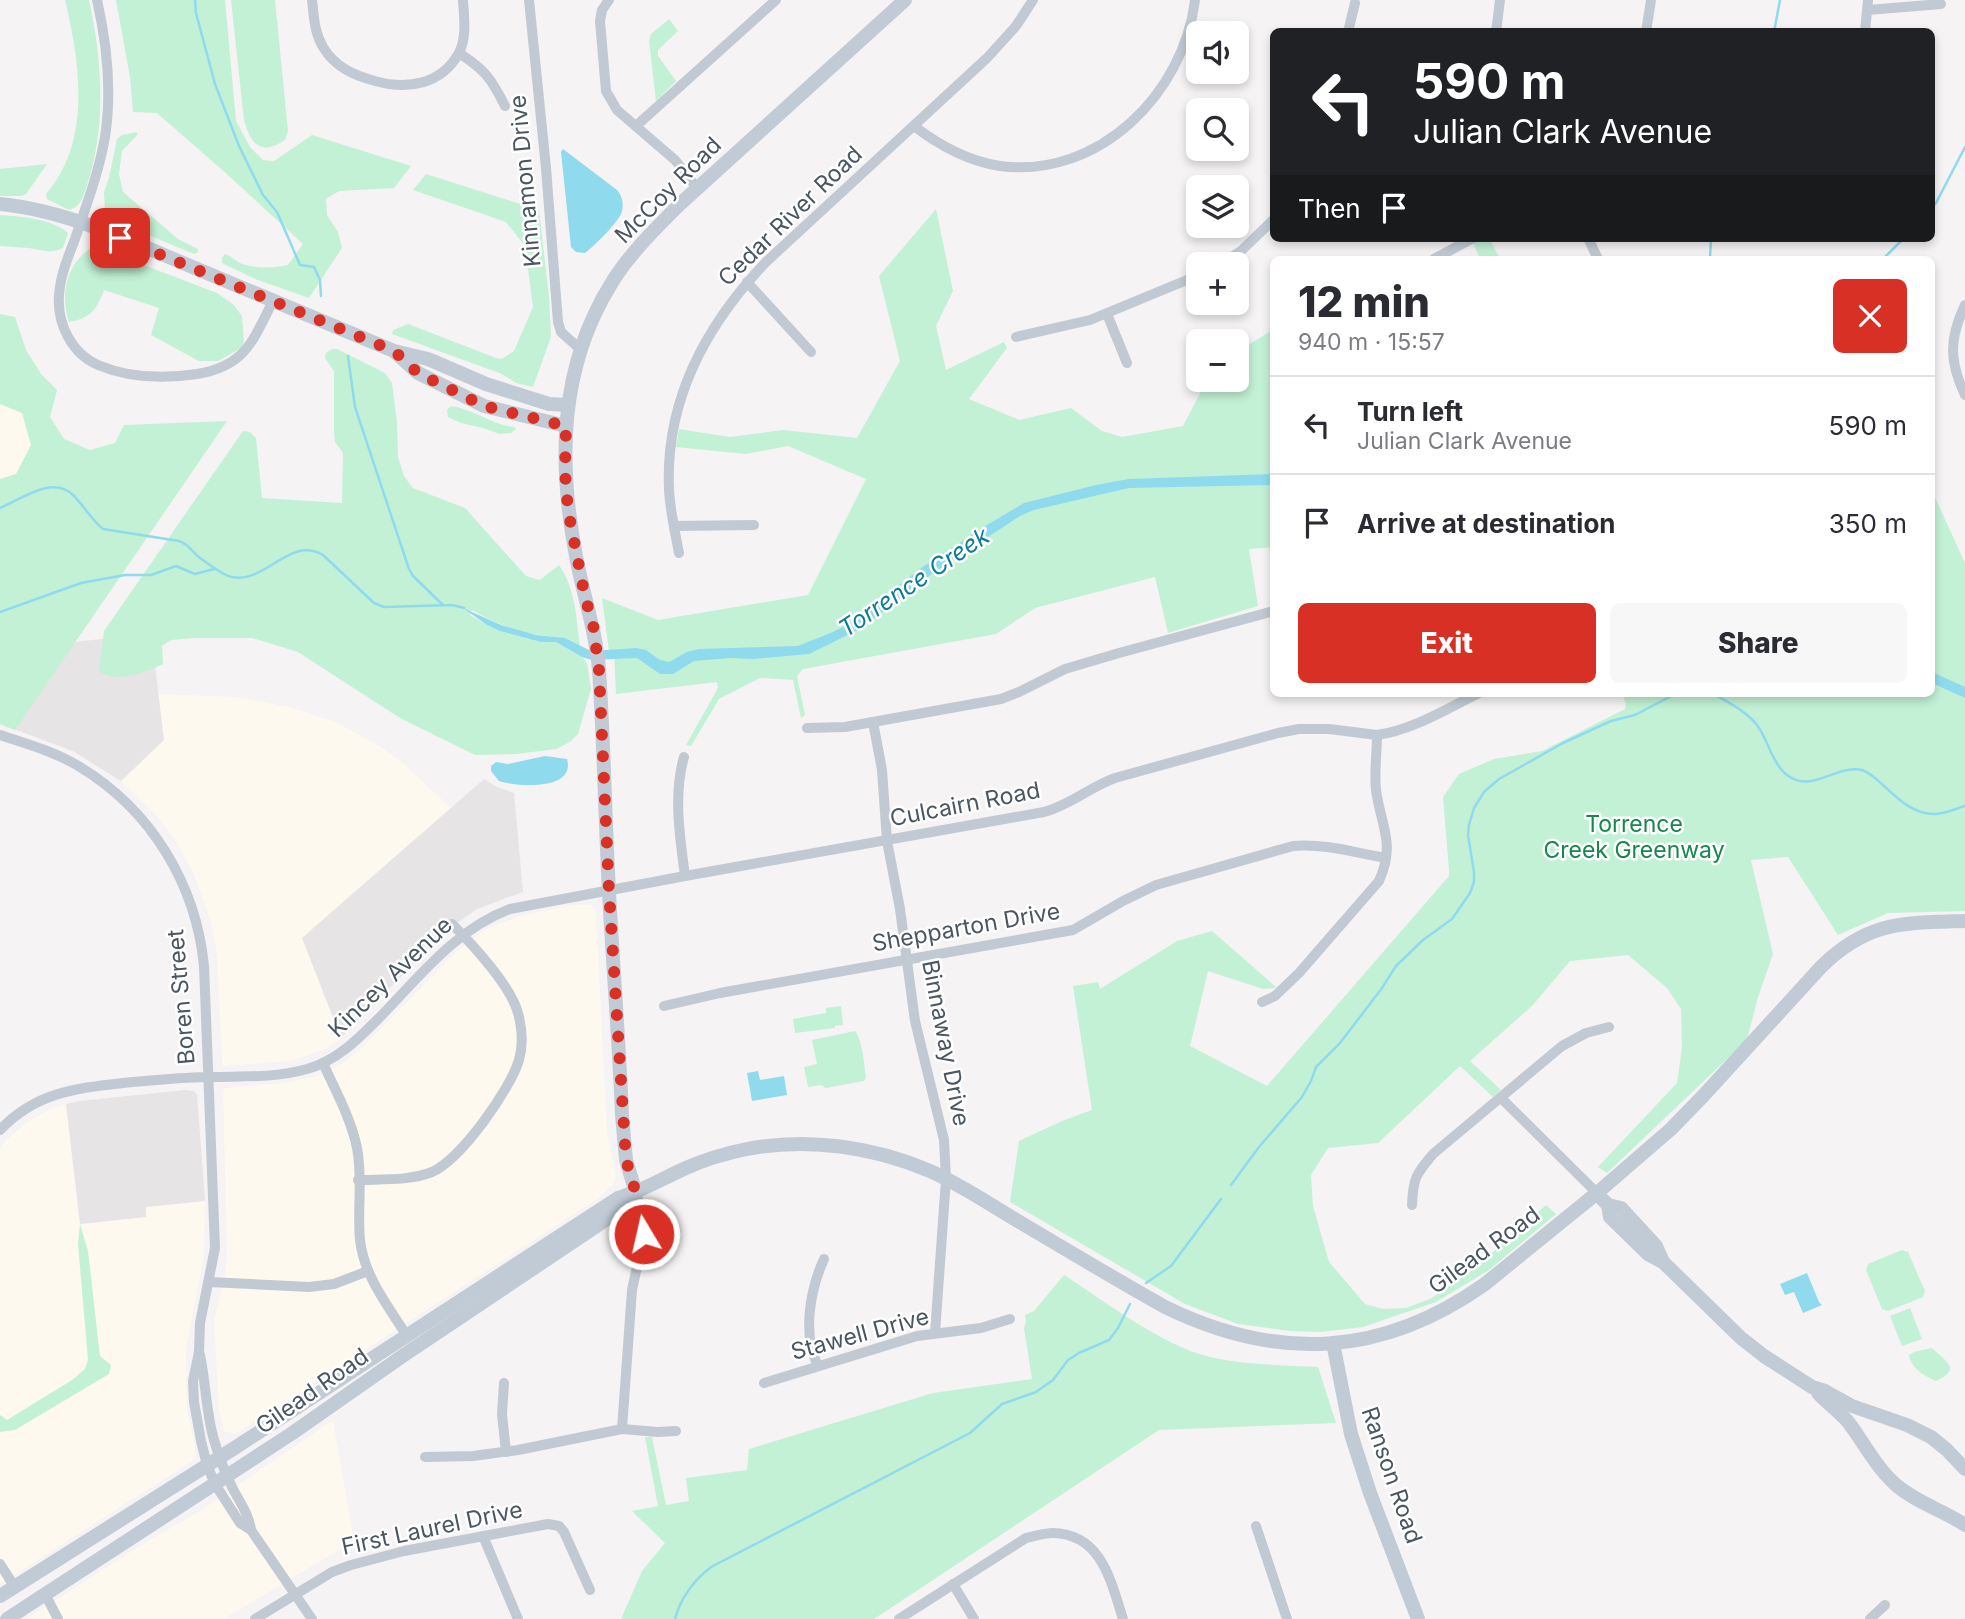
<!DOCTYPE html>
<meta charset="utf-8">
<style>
:root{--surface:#fff;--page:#f7f7f7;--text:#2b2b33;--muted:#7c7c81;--line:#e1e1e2;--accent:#d93025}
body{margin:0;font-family:Inter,sans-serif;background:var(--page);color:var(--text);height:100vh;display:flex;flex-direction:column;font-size:26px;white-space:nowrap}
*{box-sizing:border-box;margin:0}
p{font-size:23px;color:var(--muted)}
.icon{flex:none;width:38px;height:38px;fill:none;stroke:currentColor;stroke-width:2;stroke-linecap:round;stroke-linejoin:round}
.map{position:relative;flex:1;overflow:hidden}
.sheet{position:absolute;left:1270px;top:256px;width:665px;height:441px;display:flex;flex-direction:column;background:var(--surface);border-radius:10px;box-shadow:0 4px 10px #0003}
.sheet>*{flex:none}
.hud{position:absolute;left:1270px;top:28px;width:665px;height:214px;border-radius:10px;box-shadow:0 4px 10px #0003;background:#202124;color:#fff;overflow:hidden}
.controls{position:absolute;left:1186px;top:21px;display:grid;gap:14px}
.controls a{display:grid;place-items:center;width:63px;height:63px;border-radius:10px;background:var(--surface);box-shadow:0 4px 10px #0003;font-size:35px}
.pin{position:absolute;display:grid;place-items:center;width:60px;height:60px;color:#fff;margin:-30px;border-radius:14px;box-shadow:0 4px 10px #0006}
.me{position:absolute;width:77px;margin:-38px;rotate:351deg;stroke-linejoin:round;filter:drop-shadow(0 0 5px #0008)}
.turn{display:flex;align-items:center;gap:24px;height:147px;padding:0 28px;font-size:32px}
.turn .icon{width:91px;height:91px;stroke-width:2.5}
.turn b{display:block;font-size:49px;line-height:60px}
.then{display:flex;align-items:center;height:66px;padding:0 28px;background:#0003;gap:14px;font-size:26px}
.round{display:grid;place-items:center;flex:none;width:74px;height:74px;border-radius:10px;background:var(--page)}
.summary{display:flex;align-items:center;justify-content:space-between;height:119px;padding:0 28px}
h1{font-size:42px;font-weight:800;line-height:52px}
.cta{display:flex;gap:14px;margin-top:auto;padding:14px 28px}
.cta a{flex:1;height:80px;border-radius:10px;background:var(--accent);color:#fff;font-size:28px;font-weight:800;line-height:80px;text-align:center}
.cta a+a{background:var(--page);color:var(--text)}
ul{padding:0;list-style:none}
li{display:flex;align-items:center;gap:21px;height:98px;padding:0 28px;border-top:2px solid var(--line)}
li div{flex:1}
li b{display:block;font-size:26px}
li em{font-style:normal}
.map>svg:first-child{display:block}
.commercial{fill:#fdf9ef}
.education{fill:#e6e4e5}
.green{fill:#c3f1d5}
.water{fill:#90daee}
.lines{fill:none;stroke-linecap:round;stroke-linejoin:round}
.stream{stroke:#90daee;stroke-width:2.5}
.street{stroke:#c1cad2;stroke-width:10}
.secondary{stroke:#c1cbd6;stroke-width:14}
.route{stroke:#d93025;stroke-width:12;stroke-dasharray:0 21.6}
.labels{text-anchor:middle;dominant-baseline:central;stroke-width:5;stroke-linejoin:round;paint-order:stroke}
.street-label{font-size:23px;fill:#4a5661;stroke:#fff}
.park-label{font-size:23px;fill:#17864f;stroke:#fff}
.water-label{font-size:24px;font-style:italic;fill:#0c7c9b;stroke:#fff}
</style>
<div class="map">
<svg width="1965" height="1619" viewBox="0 0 1965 1619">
<rect width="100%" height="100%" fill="#f5f3f3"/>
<g class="commercial">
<path d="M0 404 22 413 31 445 16 474 0 479Z"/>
<path d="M158 694 237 697 289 707 336 722 381 747 404 764 451 808 302 938 341 1038 326 1049 291 1061 225 1066 222 1065 217 954 211 922 193 872 177 843 158 817 121 781 164 740Z"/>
<path d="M571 905H592L596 910 607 1132 616 1177 614 1183 597 1199 240 1431 234 1434 224 1431 219 1410 214 1321 225 1275 227 1256 223 1092 225 1088 283 1083 317 1076 340 1065 364 1046 456 952 484 930 517 917Z"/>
<path d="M66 1104 81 1224 146 1217V1207L205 1201 204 1256 186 1349 187 1409 195 1446V1455L192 1461 0 1584V1149L5 1141 27 1122 50 1109Z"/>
<path d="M333 1420 354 1541 224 1619H26L137 1548 203 1509Z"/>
</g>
<g class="education">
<path d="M151 633 164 740 121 781 73 751 0 724V651Z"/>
<path d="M484 779 497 787 514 793 523 892 477 909 446 931 341 1038 302 938Z"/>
<path d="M185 1090 194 1091 197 1095 205 1201 146 1207V1217L80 1224 66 1104 80 1101Z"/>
</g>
<g class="green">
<path d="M65 0H89C102 60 107 125 87 185 83 196 82 206 69 210L47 199 46 194C92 142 80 62 65 0Z"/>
<path d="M116 0H225L236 121 250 147 263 160 274 161 312 135 411 166 394 188 339 191 326 199 327 215 338 232 342 248 309 298 255 279 222 263V258L225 254C232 256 234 260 240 263 254 269 274 268 288 265L303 244 228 175 157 113 133 112 130 77Z"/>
<path d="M231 0H275L288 131 285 140C261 156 251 145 244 120Z"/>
<path d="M669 19 678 31 658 50V56L676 81 656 101 649 41 651 34Z"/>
<path d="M137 132 138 134 122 151 119 174 123 192 178 239 198 249V252L194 254 122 224 110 217 105 212 104 192 109 178 117 139 122 135Z"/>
<path d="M47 164 26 194 22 196H0V169Z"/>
<path d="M426 174 539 210 549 297 551 337 533 387 516 383 502 374 392 334 393 330 408 324 496 358 502 359 514 351 533 307 525 246 506 222 413 190Z"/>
<path d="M936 209 953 291 936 326 946 370 1004 342 1007 348 969 399 1019 420 1071 408 1102 431 1122 437 1183 426 1207 380H1237V352L1274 329V547L1249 549 1258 606 1168 633 1155 577 1035 608 996 634 803 669 797 676 805 715 801 718 793 680 760 678 719 699 691 746 686 745 718 688 717 682 616 694 614 651H609L602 598 658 620 808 595 866 479 788 446 746 454 676 447 679 429 730 437 783 430 857 438 900 361 879 276Z"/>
<path d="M0 215C22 217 51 218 68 233L63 248C51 254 42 250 29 248 20 247 10 247 0 246Z"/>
<path d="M1485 238H1489L1500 259H1480L1473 243Z"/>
<path d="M91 248H99L217 293 233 304 242 316 244 341 241 348 218 361H199L151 335 159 308 104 290C97 309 90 319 69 322 60 296 66 264 91 248Z"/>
<path d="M0 314 15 317 26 350 41 374 57 390 50 417 64 439 90 450 115 443 124 425 227 421 15 730 0 724V479L16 474 31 445 22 413 0 404Z"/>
<path d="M332 349H337L385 373 392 383 397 422 398 457 404 476 413 488 465 508 526 576 540 580 559 565C576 590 576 617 580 646 562 635 547 637 527 633 508 628 489 620 472 610L470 615 487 625 500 631 541 642H556L582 657 587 663 591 689 578 734 571 741 557 749 516 754 475 755 400 718 298 652 252 638H195L171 640 162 646 163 664C148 672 112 685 99 670L104 631 243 431 250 432 256 438 262 498 342 503 343 453 335 442 334 433V371L325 358 326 353Z"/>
<path d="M451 406C474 409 492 425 514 427L516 429 511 433 500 434 483 428 461 423 448 417 447 410Z"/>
<path d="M1932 491 1965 563V911L1888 913 1838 935 1788 857 1751 860 1773 954 1758 997 1747 1040 1607 1173 1598 1167 1677 1083 1682 1048 1681 1009 1667 988 1628 955 1570 961 1532 1006 1470 1061 1501 1090 1493 1097 1460 1066 1378 1143 1328 1148 1311 1175 1313 1206 1329 1262 1365 1304 1383 1309 1406 1308 1430 1299 1475 1268 1546 1205 1556 1214 1489 1270 1436 1302 1363 1327 1321 1332 1290 1331 1238 1324 1185 1304 1010 1202 1019 1141 1062 1121 1092 1110 1073 986 1098 982 1100 989 1177 941 1212 931 1277 988 1263 989 1208 971 1190 1046 1267 1086 1449 876V870L1443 797 1459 774 1494 759 1542 751 1625 709 1626 705 1623 695 1616 693H1932Z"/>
<path d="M841 1006 843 1025 835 1026V1028L795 1033 793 1019 826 1013V1008Z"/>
<path d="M855 1031C863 1042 864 1064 866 1078L864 1081 826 1088 821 1085 808 1087 804 1067 817 1064 812 1040Z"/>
<path d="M80 1224 88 1251 100 1356 111 1365 109 1374 15 1430 0 1432V1415L7 1420 72 1380 85 1369 88 1360 78 1244Z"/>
<path d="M1902 1250 1908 1252 1925 1291 1923 1297 1888 1311 1882 1309 1866 1270 1868 1264Z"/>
<path d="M1064 1275C1104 1301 1163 1346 1210 1357 1245 1365 1282 1365 1318 1367L1336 1423 1159 1430 874 1619H621L642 1571 665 1543 632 1511 658 1506 645 1437H652L666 1505 689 1501 686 1478 747 1470 749 1449 933 1393 1032 1379 1024 1328 1026 1322 1025 1315 1034 1311Z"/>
<path d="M1910 1308 1922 1339 1902 1346 1890 1316Z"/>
<path d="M1932 1348C1945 1361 1963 1369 1936 1381 1924 1376 1911 1368 1909 1355L1914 1352Z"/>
</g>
<g class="water">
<path d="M563 149 617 190C622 196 624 203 622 211 620 221 594 246 585 253L576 252 571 247 561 152Z"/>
<path d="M1274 474V485L1129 488 1034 510 1020 516 929 576 862 628 809 654 754 659 730 658 694 661 673 674H660L637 658 592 660 582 657 556 642H541L500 631 487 625 463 608 501 625 536 635 565 638 591 651 636 648 646 650 660 660 669 662 687 652 699 649 798 646 833 632 849 624 921 568 987 525 1024 503 1096 485 1129 479Z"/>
<path d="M1932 672 1965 687V698L1932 683Z"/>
<path d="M545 756 567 759C576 791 518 787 499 781L491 771V766L496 762 508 764Z"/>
<path d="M758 1071 760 1080 784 1076 787 1095 752 1101 747 1073Z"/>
<path d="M1807 1273 1819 1302 1822 1305 1803 1313 1794 1292 1785 1295 1780 1284Z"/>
</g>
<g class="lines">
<g class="stream">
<path d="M195 0 196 13 215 84 239 146 263 195 277 212 300 265 314 267 320 280 321 296"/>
<path d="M1774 32 1780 0"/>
<path d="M1932 207 1936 203 1965 147"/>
<path d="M1710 259 1711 238"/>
<path d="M1883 259 1904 238"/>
<path d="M348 356 355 407 409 569 413 576 443 605"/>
<path d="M0 508C22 499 52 475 73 495 84 506 91 519 103 529L179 541C189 544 192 552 200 558 209 564 222 575 232 577 266 584 290 535 323 555L374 603 384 607 452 605 464 608"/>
<path d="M0 612 81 583 125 575H151L176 566 195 574 214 569"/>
<path d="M1712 693C1727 702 1749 712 1759 728 1769 743 1774 768 1790 777 1813 792 1838 764 1862 770 1871 773 1877 780 1884 786 1898 799 1913 814 1934 814 1945 814 1955 809 1965 806"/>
<path d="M1231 1185 1259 1147 1302 1097 1311 1081 1316 1067 1340 1043 1382 988 1396 966 1423 940 1452 919 1470 893 1474 882V872L1468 835 1469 825 1474 808 1484 792 1499 779 1563 743 1611 721 1635 715 1677 693"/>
<path d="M1146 1283 1171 1266 1221 1199"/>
<path d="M675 1619C680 1599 694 1580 711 1567L970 1433 1002 1404 1036 1392 1053 1380 1068 1360 1079 1353 1109 1340 1118 1328 1130 1304"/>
</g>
<g class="street">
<path d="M97 0C107 44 112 92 105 137 99 172 86 206 75 239 68 257 60 276 59 296 57 324 72 354 98 365 129 378 164 379 197 374 246 366 253 340 273 301"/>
<path d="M312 0C314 16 314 32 323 47 335 67 353 75 375 81 407 90 441 85 459 53 467 37 464 17 463 0"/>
<path d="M529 0 546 168 558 322 561 332 580 349"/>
<path d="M609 0 602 10 600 21 606 91 617 110 675 160 697 188"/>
<path d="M1868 10 1941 4"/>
<path d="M1348 32 1355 3"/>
<path d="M1496 32 1500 0"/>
<path d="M1646 32 1651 0"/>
<path d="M1865 32 1868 0"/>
<path d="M459 53C485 70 491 78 505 106"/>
<path d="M636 126 776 0"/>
<path d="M914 126C940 146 967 161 1000 166 1099 179 1184 93 1195 0"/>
<path d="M1588 238 1598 259"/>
<path d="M1434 259 1473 238"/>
<path d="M1221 264 1241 251 1274 219"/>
<path d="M747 282 811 352"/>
<path d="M1965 305C1949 339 1949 361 1965 395"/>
<path d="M1107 314 1127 363"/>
<path d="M1016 337 1090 320 1199 275"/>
<path d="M674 526 754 525"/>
<path d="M679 553C675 532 670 511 669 489 665 399 706 325 766 262L987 58 1016 26 1033 0"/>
<path d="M873 722 882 770 887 841 900 909 915 1021 944 1140 946 1179 935 1333"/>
<path d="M807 728 845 727 1001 699 1019 692 1065 669 1119 653 1274 611"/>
<path d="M0 735C27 744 56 752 80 767 151 810 196 884 204 966L215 1248 200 1323 199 1352 193 1381 194 1402 201 1441 207 1465 215 1484 240 1523 251 1530 312 1619"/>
<path d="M684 757C673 795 680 838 685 876"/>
<path d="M1262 1002 1275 996 1299 973 1379 881C1396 843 1381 827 1376 790 1374 773 1377 753 1377 735"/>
<path d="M664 1006 720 993 1073 930 1123 901 1156 885 1293 846C1324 843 1356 853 1386 858"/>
<path d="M323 1063C335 1090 351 1118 357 1148 363 1177 357 1210 360 1240 364 1276 388 1306 407 1336"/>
<path d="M1501 1098 1597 1193"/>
<path d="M0 1130C38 1090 80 1088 132 1082 158 1080 185 1077 212 1077 244 1076 276 1078 307 1069 337 1061 359 1038 380 1017 419 977 456 929 510 909L685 876 1044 812C1070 805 1090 787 1115 778L1278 733 1299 729H1329L1377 735C1411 731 1448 708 1479 693"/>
<path d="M358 1180C383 1179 409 1181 432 1172 461 1159 510 1090 519 1060 523 1046 522 1028 518 1013 511 986 472 944 452 924"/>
<path d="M1412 1205C1413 1178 1416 1174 1433 1154L1562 1046 1586 1033 1609 1027"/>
<path d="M209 1282 309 1287 334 1284 368 1271"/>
<path d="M200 1355C206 1383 206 1413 214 1440 219 1457 226 1475 234 1491 241 1504 249 1515 251 1530"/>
<path d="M818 1366C802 1334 810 1290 824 1259"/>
<path d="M504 1383 502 1414 506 1452"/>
<path d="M764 1383 917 1336 981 1328 1010 1319"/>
<path d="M622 1429 632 1290 644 1234V1220L636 1193"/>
<path d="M425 1457 473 1456 518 1450 622 1429 658 1432 676 1431"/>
<path d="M1256 1526 1287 1619"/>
<path d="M483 1536 518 1619"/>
<path d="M0 1564 14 1586"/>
<path d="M953 1584 974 1619"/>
<path d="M45 1594 58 1619"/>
<path d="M255 1619 332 1572 351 1565 404 1551 548 1524 559 1526 564 1532 590 1590"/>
<path d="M899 1619 1026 1538C1035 1536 1044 1533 1053 1533 1102 1534 1111 1582 1123 1619"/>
<path d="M1870 1619 1885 1605"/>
</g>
<g class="secondary">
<path d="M0 204C70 211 137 244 202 271 266 298 330 324 394 351L428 359 486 384 549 404 568 405"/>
<path d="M395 352 418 373 484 406 566 426"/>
<path d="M636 1193 626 1160 622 1115C619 1041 613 967 609 892 605 818 604 744 599 670 596 630 583 595 576 556 558 462 559 368 611 284 629 254 656 228 680 204L905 0"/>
<path d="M1602 1199 1608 1205 1621 1208 1656 1246 1663 1262"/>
<path d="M1608 1205 1610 1217 1648 1254 1663 1262 1741 1338 1764 1356 1812 1387 1825 1391 1852 1406 1907 1425 1931 1437 1947 1450 1965 1469"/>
<path d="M1333 1343 1351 1434 1370 1493 1418 1619"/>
<path d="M1818 1393C1828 1404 1840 1412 1849 1423 1864 1443 1876 1467 1895 1484 1915 1502 1943 1510 1965 1525"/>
<path d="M0 1596 233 1449 618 1198C643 1191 663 1178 686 1168 706 1159 727 1153 747 1149 808 1137 874 1147 930 1171 962 1185 992 1206 1023 1224 1070 1252 1117 1280 1165 1307 1278 1362 1382 1357 1485 1284L1597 1193 1671 1129 1704 1095 1821 967C1868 921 1903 923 1965 921"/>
<path d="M7 1619 291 1434 404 1355 625 1207 636 1193"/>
</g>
</g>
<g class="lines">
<path class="route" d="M120 238 394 351 418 373 484 406 566 426 565 472 568 510 585 597 593 624 599 670 609 891 626 1160 644 1220V1234"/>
</g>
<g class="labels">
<g class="street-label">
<text transform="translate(525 181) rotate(-95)">Kinnamon Drive</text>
<text transform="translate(668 190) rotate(-45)">McCoy Road</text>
<text transform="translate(790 216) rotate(-44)">Cedar River Road</text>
<text transform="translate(965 804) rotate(-11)">Culcairn Road</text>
<text transform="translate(966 927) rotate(-10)">Shepparton Drive</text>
<text transform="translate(390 977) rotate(-44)">Kincey Avenue</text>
<text transform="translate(181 997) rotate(-95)">Boren Street</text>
<text transform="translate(946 1043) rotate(79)">Binnaway Drive</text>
<text transform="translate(1484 1250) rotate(-36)">Gilead Road</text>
<text transform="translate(860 1334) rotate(-15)">Stawell Drive</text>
<text transform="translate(312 1391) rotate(-35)">Gilead Road</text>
<text transform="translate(1392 1475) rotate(71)">Ranson Road</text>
<text transform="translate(432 1528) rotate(-12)">First Laurel Drive</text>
</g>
<g class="park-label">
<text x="1634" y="824">Torrence<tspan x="1634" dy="26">Creek Greenway</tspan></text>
</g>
<g class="water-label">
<text transform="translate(914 582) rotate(-34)">Torrence Creek</text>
</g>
</g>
</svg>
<div class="controls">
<a><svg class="icon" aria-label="sound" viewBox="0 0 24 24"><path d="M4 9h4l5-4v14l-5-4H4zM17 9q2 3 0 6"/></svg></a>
<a><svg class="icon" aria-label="search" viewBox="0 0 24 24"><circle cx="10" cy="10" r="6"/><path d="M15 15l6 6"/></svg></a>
<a><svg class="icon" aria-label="layers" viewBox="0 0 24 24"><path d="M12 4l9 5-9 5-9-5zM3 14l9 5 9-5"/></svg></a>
<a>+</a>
<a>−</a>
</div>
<div class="pin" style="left:120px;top:238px;background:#d93025"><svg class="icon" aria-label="arrive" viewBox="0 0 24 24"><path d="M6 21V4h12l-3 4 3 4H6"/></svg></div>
<svg class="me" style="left:644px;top:1234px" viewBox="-20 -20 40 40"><circle r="17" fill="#d93025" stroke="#fff" stroke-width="3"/><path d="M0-11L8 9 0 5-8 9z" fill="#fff"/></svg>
<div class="hud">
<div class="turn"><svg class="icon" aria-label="left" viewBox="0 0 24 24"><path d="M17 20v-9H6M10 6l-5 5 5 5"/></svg><div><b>590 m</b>Julian Clark Avenue</div></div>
<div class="then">Then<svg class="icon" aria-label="arrive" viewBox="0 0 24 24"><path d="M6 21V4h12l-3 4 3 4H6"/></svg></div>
</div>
<section class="sheet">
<div class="summary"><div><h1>12 min</h1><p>940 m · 15:57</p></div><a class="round" style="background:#d93025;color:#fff"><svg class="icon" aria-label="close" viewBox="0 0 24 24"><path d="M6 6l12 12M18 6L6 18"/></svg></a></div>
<ul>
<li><svg class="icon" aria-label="left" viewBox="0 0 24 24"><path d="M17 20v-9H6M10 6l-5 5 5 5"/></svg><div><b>Turn left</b><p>Julian Clark Avenue</p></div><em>590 m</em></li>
<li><svg class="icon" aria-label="arrive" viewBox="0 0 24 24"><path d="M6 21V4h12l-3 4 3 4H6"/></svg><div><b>Arrive at destination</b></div><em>350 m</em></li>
</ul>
<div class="cta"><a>Exit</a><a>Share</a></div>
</section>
</div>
